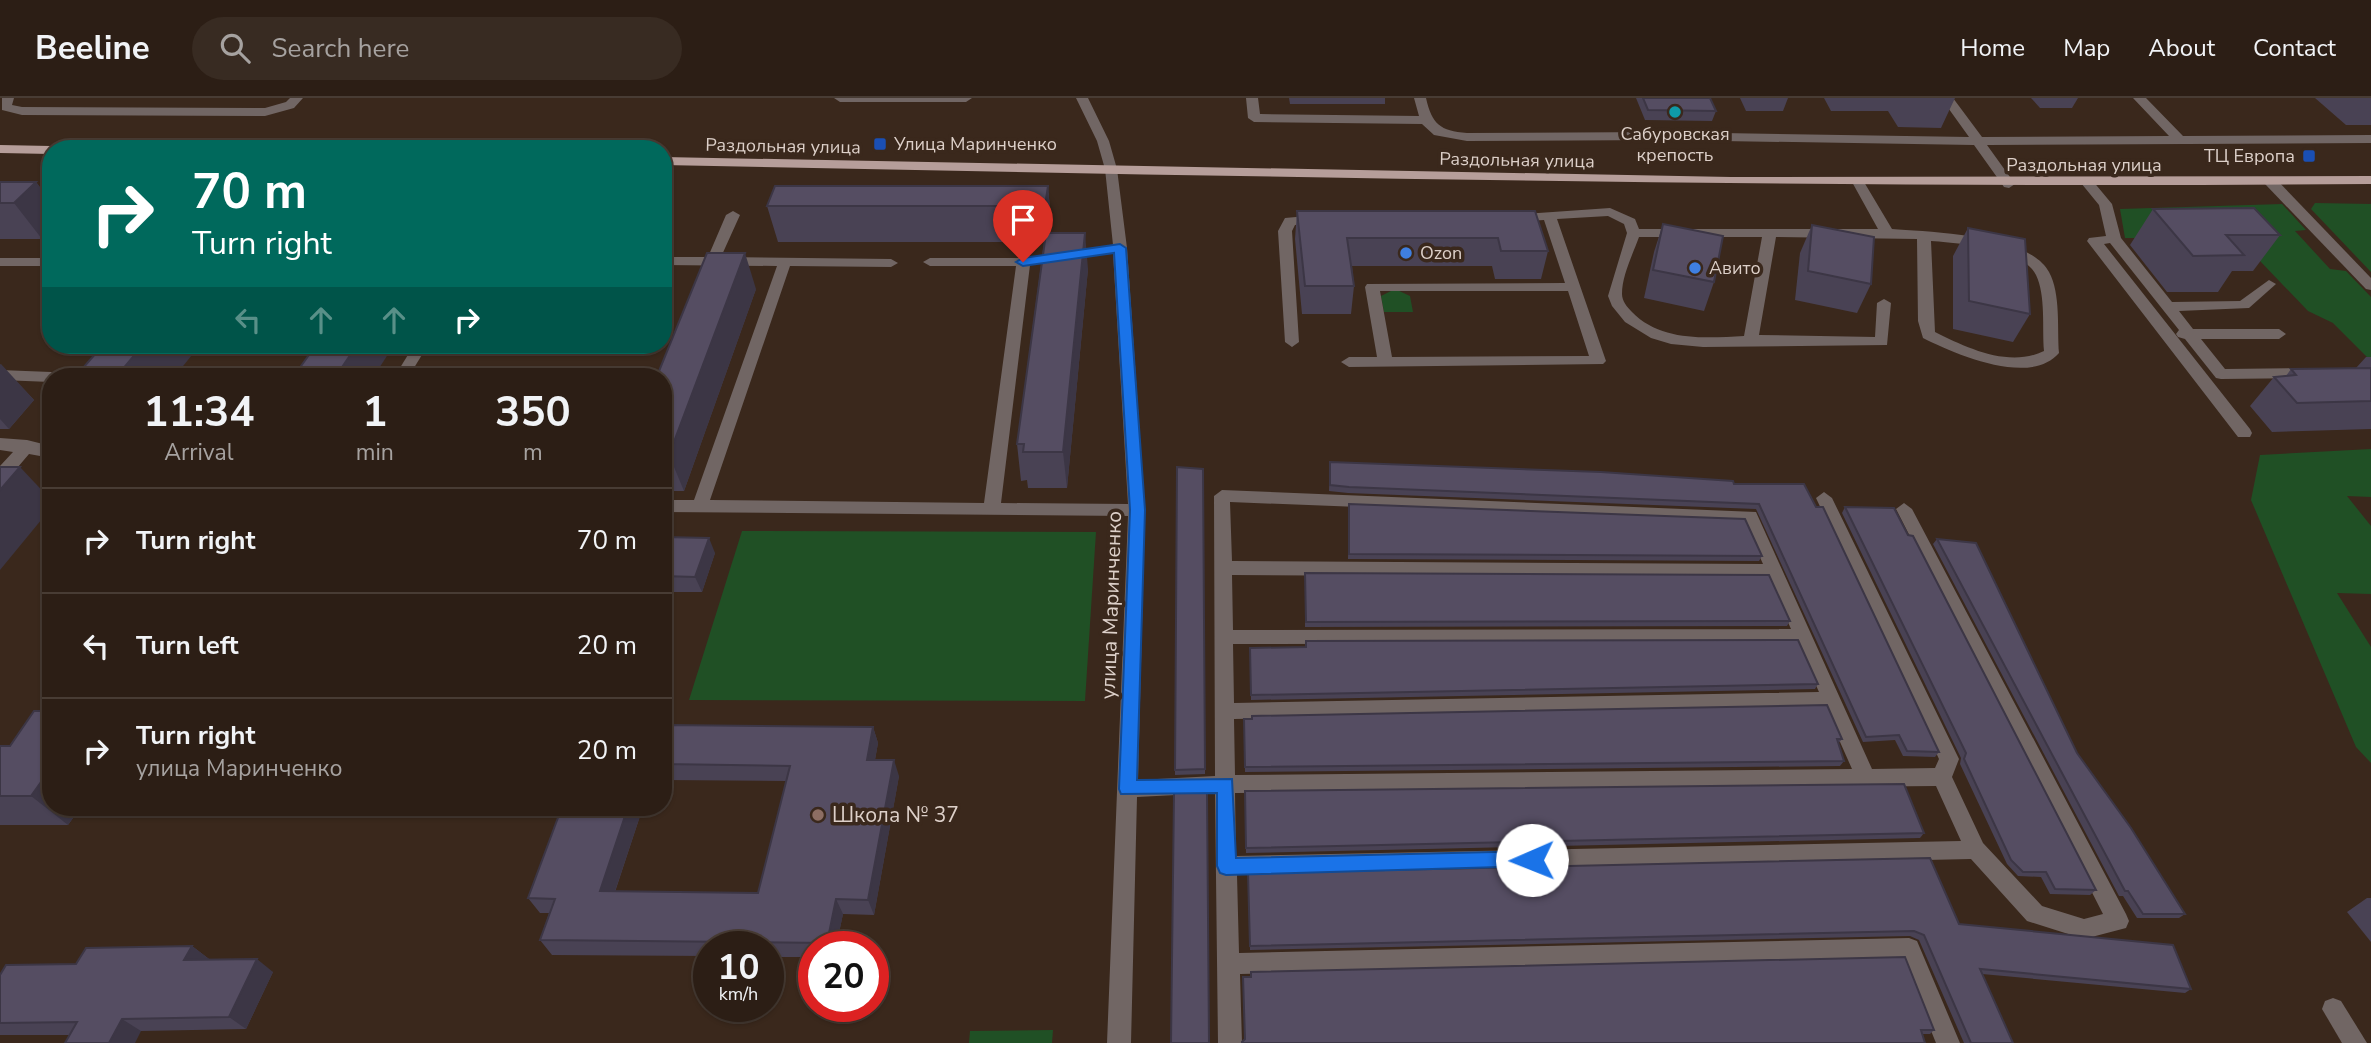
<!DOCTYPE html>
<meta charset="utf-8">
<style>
:root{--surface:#2c1e15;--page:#382b22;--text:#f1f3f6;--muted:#a6a2a0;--line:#483c34}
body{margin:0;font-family:"Nunito Sans",sans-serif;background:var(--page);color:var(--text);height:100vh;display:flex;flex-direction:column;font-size:26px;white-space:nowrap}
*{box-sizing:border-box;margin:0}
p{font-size:23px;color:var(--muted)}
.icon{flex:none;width:38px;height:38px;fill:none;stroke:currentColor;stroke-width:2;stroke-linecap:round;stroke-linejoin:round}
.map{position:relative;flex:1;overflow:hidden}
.details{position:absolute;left:42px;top:270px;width:630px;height:448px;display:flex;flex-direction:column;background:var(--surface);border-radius:28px;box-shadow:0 2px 5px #0004,0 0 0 2px var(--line)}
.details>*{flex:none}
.banner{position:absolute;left:42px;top:42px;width:630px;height:214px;border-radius:28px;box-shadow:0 2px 5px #0004,0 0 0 2px var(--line);background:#00695c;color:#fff;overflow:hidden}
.speed{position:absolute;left:693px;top:833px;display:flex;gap:14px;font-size:35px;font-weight:700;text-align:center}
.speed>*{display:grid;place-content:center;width:91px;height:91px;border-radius:50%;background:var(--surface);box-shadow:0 2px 5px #0004,0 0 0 2px var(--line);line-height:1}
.speed small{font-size:18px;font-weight:400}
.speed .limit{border:10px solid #d22;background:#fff;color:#111}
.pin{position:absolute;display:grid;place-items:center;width:60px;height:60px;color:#fff;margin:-72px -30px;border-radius:50% 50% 50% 0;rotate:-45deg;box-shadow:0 0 7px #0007}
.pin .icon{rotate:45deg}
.me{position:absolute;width:77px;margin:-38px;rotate:269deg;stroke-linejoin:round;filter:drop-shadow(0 0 5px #0008)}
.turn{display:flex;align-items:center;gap:24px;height:147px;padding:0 35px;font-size:32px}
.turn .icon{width:91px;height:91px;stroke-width:2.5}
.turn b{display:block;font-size:49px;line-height:60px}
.lanes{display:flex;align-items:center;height:66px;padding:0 35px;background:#0003;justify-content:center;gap:35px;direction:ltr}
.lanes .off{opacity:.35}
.eta{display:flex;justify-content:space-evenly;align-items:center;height:119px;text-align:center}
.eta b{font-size:42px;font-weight:700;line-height:49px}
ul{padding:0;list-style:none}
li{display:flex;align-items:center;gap:21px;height:105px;padding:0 35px;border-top:2px solid var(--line)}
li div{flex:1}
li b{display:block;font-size:26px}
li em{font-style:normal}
header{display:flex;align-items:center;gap:42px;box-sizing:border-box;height:98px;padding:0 35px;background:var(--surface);border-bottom:2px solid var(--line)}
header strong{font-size:33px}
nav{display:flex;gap:38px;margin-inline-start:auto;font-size:24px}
.search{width:490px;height:63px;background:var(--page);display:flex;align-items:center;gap:18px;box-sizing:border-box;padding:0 24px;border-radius:38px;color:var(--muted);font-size:26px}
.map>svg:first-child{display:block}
.green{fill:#205025}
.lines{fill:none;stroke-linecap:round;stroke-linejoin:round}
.minor{fill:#716664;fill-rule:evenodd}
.major{fill:#b69e9a;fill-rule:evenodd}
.wall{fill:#494254}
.shaded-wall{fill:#3c3645}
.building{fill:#554d62;stroke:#3c3645;stroke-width:2}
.route{fill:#1a73e8;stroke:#114b97;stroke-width:2}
.culture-dot{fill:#0f9aa8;stroke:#3a281c;stroke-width:2.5}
.transit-dot{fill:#1a4fb4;stroke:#3a281c;stroke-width:2.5}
.shop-dot{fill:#3f7fe0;stroke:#3a281c;stroke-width:2.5}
.education-dot{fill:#8d6e63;stroke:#3a281c;stroke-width:2.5}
.labels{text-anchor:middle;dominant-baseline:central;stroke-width:7;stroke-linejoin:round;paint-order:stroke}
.far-poi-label{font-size:18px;fill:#ddd0c9;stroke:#3a281c;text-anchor:start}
.far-street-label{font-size:18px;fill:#ddd0c9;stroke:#3a281c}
.street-label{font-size:21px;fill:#ddd0c9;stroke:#3a281c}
.poi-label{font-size:21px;fill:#ddd0c9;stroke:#3a281c;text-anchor:start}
</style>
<header>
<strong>Beeline</strong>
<div class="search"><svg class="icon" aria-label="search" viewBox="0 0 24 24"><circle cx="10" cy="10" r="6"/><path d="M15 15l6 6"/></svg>Search here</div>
<nav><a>Home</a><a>Map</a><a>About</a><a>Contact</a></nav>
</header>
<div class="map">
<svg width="2371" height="945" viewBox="0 0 2371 945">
<rect width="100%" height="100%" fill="#3a281c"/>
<g class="green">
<path d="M2315 105 2371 106V174L2311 111Z"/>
<path d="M2282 106 2306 132 2295 133 2330 171 2346 173 2371 199V263L2333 225 2308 213 2238 140H2125L2120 111Z"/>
<path d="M1395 191 1410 198 1413 214H1384L1381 198Z"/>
<path d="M2371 351V399L2347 398 2371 428V496L2337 495 2371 549V665L2356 649 2251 402 2260 357Z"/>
<path d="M742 433 1096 434 1085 603 689 602Z"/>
<path d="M1053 932 1052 945H969L970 933Z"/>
</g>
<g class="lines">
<g class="minor">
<path d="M2 0H14L12 7 22 9 265 10 286 4 290 0H303L294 10 265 18 22 17 2 12Z"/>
<path d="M834 0H972L966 4H840Z"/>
<path d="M1076 0H1088L1109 43 1117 71 1127 150 1145 412 1138 682 1215 678 1214 398 1222 392 1756 414 1872 671 1935 670 1939 661 1816 400 1824 394 1832 400 1959 661 1952 679 1983 745 2042 808 2084 821 2103 816 1896 411 1904 405 1912 411 2126 816 2129 823 2126 830 2084 841 2027 823 1971 761 1237 777 1239 855 1909 840 1917 843 1960 945H1936L1902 861 1240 876 1242 945H1218L1215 695 1137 699 1131 945H1107L1128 418 663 414V402H694L777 168 663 167V159H708L726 117 733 113 740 117 721 159 891 161 898 165 891 169 790 168 710 402 984 405 1016 168H930L923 164 930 160H1023L1113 147 1105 71 1097 43ZM1113 155 1128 406 1001 405 1030 167ZM1230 404 1744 424 1763 466 1232 463ZM1232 477 1768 480 1791 531 1233 532ZM1797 545 1819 594 1234 605 1233 546ZM1825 610 1852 671 1235 677 1234 621ZM1936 688 1961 743 1236 758 1235 695Z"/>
<path d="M1246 0H1258L1260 16 1419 18 1414 0H1426C1432 26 1440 33 1467 35L1663 34 1969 39 1941 0H1953L1982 39 2169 38 2133 0H2146L2183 38 2371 37V45L1987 47 2015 86 2009 90 2004 89 1974 47 1663 42 1467 43 1434 37 1422 26 1254 24 1248 20Z"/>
<path d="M2270 79 2275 80 2371 180V192L2366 191 2265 86V80Z"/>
<path d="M1858 80 1864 84 1892 131C1930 134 2029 136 2049 174 2061 196 2057 231 2059 255 2030 289 1955 256 1923 240L1918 223 1917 141 1776 139 1759 237 1875 239 1877 205 1884 201 1891 205 1887 247 1703 249 1671 246 1651 240 1625 224 1612 208 1608 198 1627 135 1624 126 1608 118 1557 121 1606 263 1603 266 1349 269 1341 264 1349 259H1377L1365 189 1367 186 1565 185 1544 122 1514 124 1509 123V117L1610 110 1635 121 1639 131H1878L1852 84ZM1639 139H1762L1744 238C1706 240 1661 244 1632 214 1627 209 1622 203 1622 196 1622 177 1633 156 1639 139ZM1931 143C1958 145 2023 150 2036 177 2046 198 2042 230 2044 253 2009 270 1967 250 1935 234ZM1380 193H1568L1589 258 1392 259Z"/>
<path d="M2087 81 2092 82 2112 106 2121 140 2172 204 2240 203 2269 182 2276 186 2249 210 2179 213 2193 231H2279L2286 236 2279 241H2201L2225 271 2311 270 2319 275 2311 280 2221 281 2216 280 2185 241 2178 239 2176 236 2179 232 2110 145 2104 146 2250 331 2252 335 2250 339H2238L2087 143 2089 140 2106 138 2099 107 2081 85Z"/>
<path d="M1318 117 1323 118V124L1295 127 1292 133 1299 244 1292 249 1285 244 1278 133 1285 120Z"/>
<rect x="0" y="160" width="51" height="8"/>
<path d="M414 247H428L409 278H395Z"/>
<path d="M0 272 51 274 58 278H51V284L0 282Z"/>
<path d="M0 340 27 342 51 348V360L29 356 6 383 0 385V368L13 354 0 352Z"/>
<path d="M2333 900 2341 903 2367 945H2342L2322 911 2325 903Z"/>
</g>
<g class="major">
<path d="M0 47 51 48 56 51H51V56L0 55Z"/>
<path d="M663 59 1731 79 2371 78V86C1802 91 1233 78 663 67Z"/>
</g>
</g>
<g class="wall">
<path d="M1289 0H1385V6H1290Z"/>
<path d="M1636 0H1710L1716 13 1712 23 1645 22Z"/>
<path d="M1740 0H1788L1783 13H1746Z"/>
<path d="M1824 0H1955L1941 30 1898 29 1888 13H1831Z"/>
<path d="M2031 0H2078L2072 10H2040Z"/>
<path d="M2315 0H2371V27H2346Z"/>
<path d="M0 84H36L51 104V132L42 141H0Z"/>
<path d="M1048 88 1051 123 1050 135 1088 171 1067 390H1028L1027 382 1021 383 1017 346 1044 144H778L767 108Z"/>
<path d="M2153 111 2280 137 2253 173H2232L2218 194H2167L2130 147Z"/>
<path d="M1297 113H1535L1548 153 1541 181H1495L1492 168H1352L1354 188 1351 216H1302L1295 141Z"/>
<path d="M1663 126 1714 184 1704 213 1644 200 1654 154Z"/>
<path d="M1812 127 1871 186 1857 215 1795 202 1800 155Z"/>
<path d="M1968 130 2030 216 2013 244 1953 231V158Z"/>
<path d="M756 191 684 393H663V278Z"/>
<path d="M2366 259H2371V331L2272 334 2250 308 2274 279 2286 278 2291 271 2356 270Z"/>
<path d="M0 266 34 302 9 331H0Z"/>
<path d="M1330 364 1734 386H1804L1939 654 1935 659 1903 658 1895 642 1863 644 1756 411 1348 395 1329 393Z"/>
<path d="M1177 369 1203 371 1205 676 1175 677Z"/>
<path d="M1349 406 1762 458 1759 463 1348 461Z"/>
<path d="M1845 409 2096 792 2090 797 2050 796 2041 779 2018 778 2007 766 1960 666 1961 660 1842 415Z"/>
<path d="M663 439 715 455 702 494H663Z"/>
<path d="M1937 441 2077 655 2185 816 2179 820H2137L2123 798H2119L1933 446Z"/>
<path d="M1305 475 1790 523 1787 528 1305 529Z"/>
<path d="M1306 543 1818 586 1815 591 1251 602 1250 555 1306 549Z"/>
<path d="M51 613V709H402L400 713H78L68 727H0V648H10Z"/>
<path d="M1244 626 1842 641 1838 646 1844 663 1840 668 1245 674Z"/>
<path d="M663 627 873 629 878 645 875 662 899 678 874 817 843 816 836 849H814V859H768V849H709V858L552 857 540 842 549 815H540L528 800 562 709H643L615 794 758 795 786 683 663 682Z"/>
<path d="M1245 698 1924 735 1920 740 1246 755Z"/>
<path d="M1248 779 1959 826 2191 891 2185 895 1982 876 2013 945H1964L1919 842 1910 838 1250 852Z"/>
<path d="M2367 800H2371V844L2347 814Z"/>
<path d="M192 848 209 861V862L273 874 246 931 141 933 70 937H0V877L76 866Z"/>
<path d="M1251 878 1934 932 1930 936H1922L1251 879Z"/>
</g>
<g class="shaded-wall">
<path d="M36 84 51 104V132L42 141 14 105Z"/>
<path d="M1048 88 1051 123 1048 144 1045 108Z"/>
<path d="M663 93 674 124 664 146 663 144Z"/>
<path d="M1085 135 1088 171 1067 390 1063 354Z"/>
<path d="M745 155 756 191 684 393 669 357Z"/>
<path d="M143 247H200L175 278H117Z"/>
<path d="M357 247H394L374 278H336Z"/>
<path d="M1 266 34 302 9 331 0 321V267Z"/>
<path d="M20 369 51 402V410L0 472V392Z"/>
<path d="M709 440 715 455 702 494 695 479Z"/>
<path d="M873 629 878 645 872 678 867 662Z"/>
<path d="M894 662 899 678 874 817 868 802Z"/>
<path d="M41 684 51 691V709H73L78 713 68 727 31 698Z"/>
<path d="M628 709H643L610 808 600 793Z"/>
<path d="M836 801 843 816 836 849H829L827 845Z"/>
<path d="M192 848 209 861 202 875 184 862Z"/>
<path d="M257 861 273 874 246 931 229 919Z"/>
<path d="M122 921 141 933 135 945H109Z"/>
</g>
<g class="building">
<path d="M1643 0H1710L1716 13 1648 12Z"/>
<path d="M0 84H36L14 105H0Z"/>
<path d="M775 88H1048L1045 108H767Z"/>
<path d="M2254 110 2280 137H2226L2244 157 2193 158 2153 111Z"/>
<path d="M1297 113H1535L1548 153H1501L1498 140H1347L1354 188H1305Z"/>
<path d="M1663 126 1723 138 1714 184 1653 172Z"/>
<path d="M1812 127 1874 139 1871 186 1808 173Z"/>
<path d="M1968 130 2025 141 2030 216 1969 203Z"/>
<path d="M1046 135H1085L1063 354H1023L1024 346H1017Z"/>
<path d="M707 155H745L669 357H663V278H657Z"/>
<path d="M103 247H143L117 278H76Z"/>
<path d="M316 247H357L336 278H294Z"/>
<path d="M2371 270V303L2297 305 2274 279 2296 277 2291 271Z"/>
<path d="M1330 364 1601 374 1733 383 1734 386H1804L1816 409H1823L1939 654 1907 653 1899 637 1866 639 1759 406 1349 389 1330 387Z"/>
<path d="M0 369H20L0 392Z"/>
<path d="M1177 369 1203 371 1205 671 1175 672Z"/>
<path d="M1349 406 1745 421 1762 458 1349 456Z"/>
<path d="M1845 409 1894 410 1908 437 1913 438 2096 792 2055 791 2046 774H2023L2011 762 1964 661 1966 655Z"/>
<path d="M663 439 709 440 695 479 663 478Z"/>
<path d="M1937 441 1976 445 2077 655 2131 730 2185 816H2143L2128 793H2125Z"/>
<path d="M1305 475 1769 477 1790 523 1306 524Z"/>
<path d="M1798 542 1818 586 1251 597 1250 550 1306 549V543Z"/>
<path d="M1827 607 1842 641H1837L1844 663 1245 669 1244 621H1252V618Z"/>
<path d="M34 613H51V684H41L31 698H0V648H10Z"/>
<path d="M663 627 873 629 867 662H894L868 802 836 801 827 845 540 842 555 801 528 800 562 709H628L600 793 758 795 790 668 663 666Z"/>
<path d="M1904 686 1924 735 1246 750 1245 693Z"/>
<path d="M1207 694 1209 945H1171L1174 695Z"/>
<path d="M1930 760 1959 826 2173 847 2191 891 1980 871 2013 945H1971L1924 837 1914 833 1250 848 1248 775Z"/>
<path d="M192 848 184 862 257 861 229 919 122 921 109 945H65L77 924 0 925V877L6 867 76 866 86 850Z"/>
<path d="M1905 859 1934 932H1921L1925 945H1242V944L1245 941 1243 879H1251V874Z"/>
</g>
<path class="route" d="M1120 146 1126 150 1145 412 1137 682 1232 681 1236 760 1532 753 1539 756 1541 762 1539 768 1226 777 1220 775 1217 768V695L1121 696 1119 691 1130 412 1114 155 1023 168 1016 164 1023 160Z"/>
<circle class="culture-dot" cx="1675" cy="14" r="7"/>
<g class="transit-dot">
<rect x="873" y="39" width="14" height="14" rx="3.5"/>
<rect x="2302" y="51" width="14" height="14" rx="3.5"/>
</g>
<g class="shop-dot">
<circle cx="1406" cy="155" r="7"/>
<circle cx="1695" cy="170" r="7"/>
</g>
<circle class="education-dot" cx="818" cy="717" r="7"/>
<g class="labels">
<g class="far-poi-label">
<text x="1675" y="36" text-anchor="middle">Сабуровская<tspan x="1675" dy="21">крепость</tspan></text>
<text x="894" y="46">Улица Маринченко</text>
<text x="2295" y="58" text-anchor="end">ТЦ Европа</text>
<text x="1420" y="155">Ozon</text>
<text x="1709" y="170">Авито</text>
</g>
<g class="far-street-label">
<text transform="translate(783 48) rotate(1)">Раздольная улица</text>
<text transform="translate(1517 62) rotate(1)">Раздольная улица</text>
<text x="2084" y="67">Раздольная улица</text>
</g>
<g class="street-label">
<text transform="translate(1111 507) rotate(-88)">улица Маринченко</text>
</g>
<g class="poi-label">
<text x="832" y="717">Школа № 37</text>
</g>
</g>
</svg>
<div class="speed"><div>10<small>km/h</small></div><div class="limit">20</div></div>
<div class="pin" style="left:1023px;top:164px;background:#d93025"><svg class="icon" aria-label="arrive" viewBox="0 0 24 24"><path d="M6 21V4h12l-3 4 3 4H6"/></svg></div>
<svg class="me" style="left:1532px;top:762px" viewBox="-20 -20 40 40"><circle r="19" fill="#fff"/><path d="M0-13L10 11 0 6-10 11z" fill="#1a73e8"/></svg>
<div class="banner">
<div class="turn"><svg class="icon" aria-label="right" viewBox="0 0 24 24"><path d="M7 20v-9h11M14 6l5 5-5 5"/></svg><div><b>70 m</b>Turn right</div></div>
<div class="lanes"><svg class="icon off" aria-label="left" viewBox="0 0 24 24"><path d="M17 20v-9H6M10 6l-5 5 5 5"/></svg><svg class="icon off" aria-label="ahead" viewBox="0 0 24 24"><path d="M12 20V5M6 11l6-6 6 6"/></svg><svg class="icon off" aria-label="ahead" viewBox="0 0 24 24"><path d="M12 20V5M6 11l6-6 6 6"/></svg><svg class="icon" aria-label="right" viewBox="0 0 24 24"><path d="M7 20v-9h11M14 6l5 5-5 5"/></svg></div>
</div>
<section class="details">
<div class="eta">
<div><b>11:34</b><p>Arrival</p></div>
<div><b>1</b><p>min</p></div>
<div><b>350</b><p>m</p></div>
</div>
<ul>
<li><svg class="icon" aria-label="right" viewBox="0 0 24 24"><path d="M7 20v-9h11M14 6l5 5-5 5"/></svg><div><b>Turn right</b></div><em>70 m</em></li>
<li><svg class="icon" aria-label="left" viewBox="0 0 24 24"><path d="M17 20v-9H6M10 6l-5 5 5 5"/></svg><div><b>Turn left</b></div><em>20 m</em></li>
<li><svg class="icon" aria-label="right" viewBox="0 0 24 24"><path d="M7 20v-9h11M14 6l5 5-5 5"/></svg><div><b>Turn right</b><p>улица Маринченко</p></div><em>20 m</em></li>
</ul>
</section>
</div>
